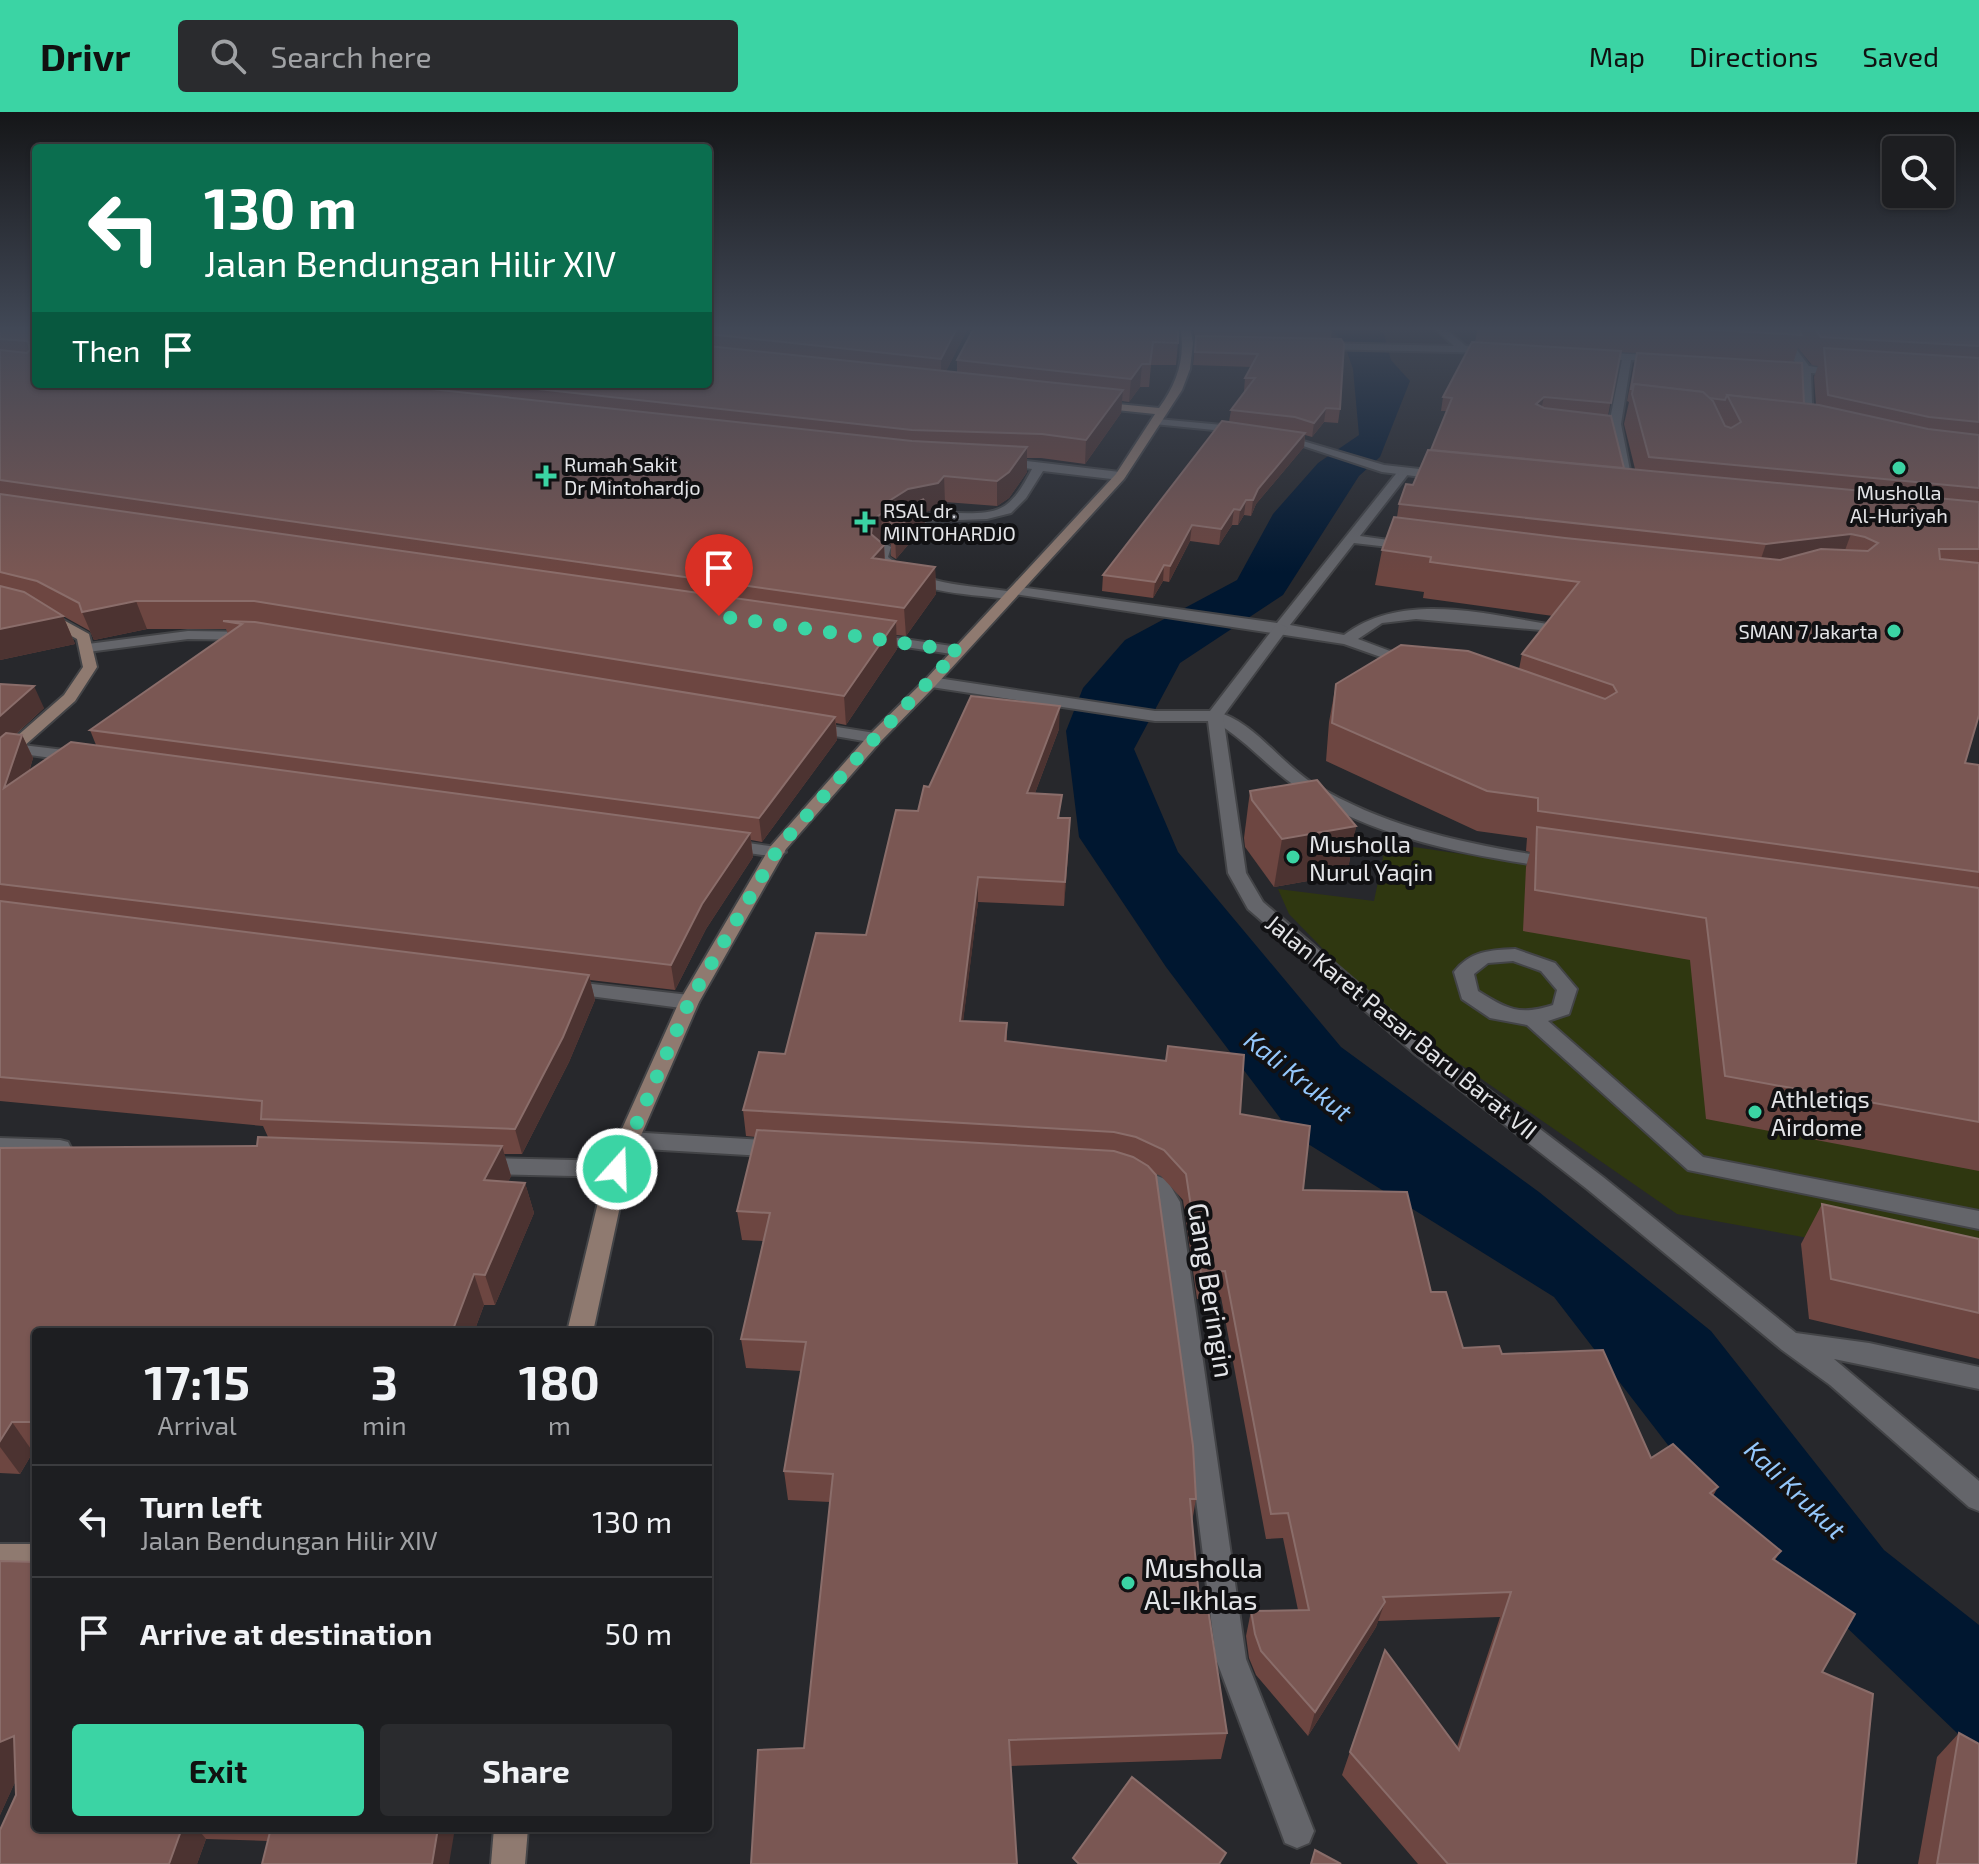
<!DOCTYPE html>
<style>
:root{--surface:#1d1e21;--page:#2a2b2e;--text:#f1f3f6;--muted:#a0a2a5;--line:#3b3c3f;--accent:#3bd4a4}
body{margin:0;font-family:"Exo 2",sans-serif;background:var(--page);color:var(--text);height:100vh;display:flex;flex-direction:column;font-size:30px;white-space:nowrap}
*{box-sizing:border-box;margin:0}
p{font-size:26px;color:var(--muted)}
.icon{flex:none;width:44px;height:44px;fill:none;stroke:currentColor;stroke-width:2;stroke-linecap:round;stroke-linejoin:round}
.map{position:relative;flex:1;overflow:hidden}
.drawer{position:absolute;left:32px;top:1216px;width:680px;height:504px;display:flex;flex-direction:column;background:var(--surface);border-radius:8px;box-shadow:0 2px 6px #0004,0 0 0 2px var(--line)}
.drawer>*{flex:none}
.hud{position:absolute;left:32px;top:32px;width:680px;height:244px;border-radius:8px;box-shadow:0 2px 6px #0004,0 0 0 2px var(--line);background:#0b6e4f;color:#fff;overflow:hidden}
.buttons{position:absolute;left:1882px;top:24px;display:grid;gap:16px}
.buttons a{display:grid;place-items:center;width:72px;height:72px;border-radius:8px;background:var(--surface);box-shadow:0 2px 6px #0004,0 0 0 2px var(--line);font-size:40px}
.pin{position:absolute;display:grid;place-items:center;width:68px;height:68px;color:#fff;margin:-82px -34px;border-radius:50% 50% 50% 0;rotate:-45deg;box-shadow:0 0 8px #0007}
.pin .icon{rotate:45deg}
.me{position:absolute;width:88px;margin:-44px;rotate:20deg;stroke-linejoin:round;filter:drop-shadow(0 0 6px #0008)}
.turn{display:flex;align-items:center;gap:28px;height:168px;padding:0 40px;font-size:36px}
.turn .icon{width:104px;height:104px;stroke-width:2.5}
.turn b{display:block;font-size:56px;line-height:68px}
.then{display:flex;align-items:center;height:76px;padding:0 40px;background:#0003;gap:16px;font-size:30px}
.eta{display:flex;justify-content:space-evenly;align-items:center;height:136px;text-align:center}
.eta b{font-size:48px;font-weight:700;line-height:56px}
.button{display:flex;gap:16px;margin-top:auto;padding:16px 40px}
.button a{flex:1;height:92px;border-radius:8px;background:var(--accent);color:#111;font-size:32px;font-weight:700;line-height:92px;text-align:center}
.button a+a{background:var(--page);color:var(--text)}
ul{padding:0;list-style:none}
li{display:flex;align-items:center;gap:24px;height:112px;padding:0 40px;border-top:2px solid var(--line)}
li div{flex:1}
li b{display:block;font-size:30px}
li em{font-style:normal}
header{display:flex;align-items:center;gap:48px;box-sizing:border-box;height:112px;padding:0 40px;background:var(--accent);color:#111}
header strong{font-size:38px}
nav{display:flex;gap:44px;margin-inline-start:auto;font-size:28px}
.search{width:560px;height:72px;background:var(--page);display:flex;align-items:center;gap:20px;box-sizing:border-box;padding:0 28px;border-radius:8px;color:var(--muted);font-size:30px}
.map>svg:first-child{display:block}
.green{fill:#2f3710}
.water{fill:#001730}
.lines{fill:none;stroke-linecap:round;stroke-linejoin:round}
.lane-casing{stroke:#434447;stroke-width:4}
.street-casing{stroke:#434447;stroke-width:4}
.secondary-casing{stroke:#434447;stroke-width:4}
.lane{fill:#64656a;fill-rule:evenodd}
.street{fill:#64656a;fill-rule:evenodd}
.secondary{fill:#8f7a70;fill-rule:evenodd}
.wall{fill:#6d4641;fill-rule:evenodd}
.shaded-wall{fill:#4c3331}
.building{fill:#7a5753;stroke:#8a6d6a;stroke-width:2}
.route{stroke:#3bd4a4;stroke-width:14;stroke-dasharray:0 25.2}
.poi-dot{fill:#3bd4a4;stroke:#111113;stroke-width:3}
.labels{text-anchor:middle;dominant-baseline:central;stroke-width:8;stroke-linejoin:round;paint-order:stroke}
.far-poi-label{font-size:20px;fill:#e3e4e7;stroke:#111113;text-anchor:start}
.poi-label{font-size:24px;fill:#e3e4e7;stroke:#111113;text-anchor:start}
.street-label{font-size:24px;fill:#e3e4e7;stroke:#111113}
.water-label{font-size:26px;font-style:italic;fill:#94c7fb;stroke:#111113}
.near-street-label{font-size:28px;fill:#e3e4e7;stroke:#111113}
.near-poi-label{font-size:28px;fill:#e3e4e7;stroke:#111113;text-anchor:start}
</style>
<header>
<strong>Drivr</strong>
<div class="search"><svg class="icon" aria-label="search" viewBox="0 0 24 24"><circle cx="10" cy="10" r="6"/><path d="M15 15l6 6"/></svg>Search here</div>
<nav><a>Map</a><a>Directions</a><a>Saved</a></nav>
</header>
<div class="map">
<svg width="1979" height="1752" viewBox="0 0 1979 1752">
<rect width="100%" height="100%" fill="#27282c"/>
<path class="green" d="M1386 731 1979 817V1157L1677 1102 1383 899 1289 802 1278 777 1374 789Z"/>
<path class="water" d="M1330 215H1377L1384 223 1391 248 1410 269 1380 345 1359 364 1283 483 1180 551 1134 637 1178 740 1341 935 1539 1080 1711 1219 1884 1438 1979 1513V1642L1701 1376 1554 1185 1292 1022 1166 855 1079 725 1066 619 1083 576 1125 528 1237 468 1273 402 1318 351 1359 323 1353 257 1345 234Z"/>
<g class="lines">
<defs>
<g id="lane">
<path d="M1000 346 1120 360 1126 364 1120 368 1043 359 1026 386 1011 401 987 407 930 409 902 419 896 415C927 388 980 412 1006 393 1018 384 1025 370 1032 357L996 352V348Z"/>
<path d="M1403 357 1409 361 1360 424 1410 431 1415 432V438L1354 431 1290 513 1344 523C1401 480 1482 501 1547 512L1552 513V519L1416 507 1382 511 1358 527 1414 548 1416 551 1409 555 1344 532 1014 482 1008 487C963 481 907 482 874 446L877 435 884 431 891 435 888 445C921 473 965 473 1007 479L1013 474 1277 511 1399 358Z"/>
<path d="M871 522 958 535 965 539 958 543 866 529 864 526Z"/>
<path d="M1215 599C1255 610 1280 651 1314 672 1388 717 1471 733 1555 746L1564 751 1555 756C1467 743 1377 727 1301 678 1268 657 1245 625 1209 607V601Z"/>
<path d="M1515 837 1555 851 1577 877 1569 902 1548 909 1703 1045 1979 1099V1117L1688 1058 1527 913 1490 906 1462 887 1454 860C1470 839 1490 838 1515 837ZM1513 849 1541 859 1557 878 1553 893C1520 904 1506 897 1478 879L1474 862 1488 851Z"/>
</g>
<g id="street">
<path d="M1433 215H1443L1466 234 1496 235 1501 238 1496 241 1320 237 1315 234 1320 231 1454 234Z"/>
<path d="M1771 215H1780L1809 254 1848 260 1843 263 1811 261 1813 320 1803 318 1801 260 1770 255 1775 252 1798 254Z"/>
<path d="M1596 240 1664 244 1669 247 1664 250 1631 248 1621 312 1635 384 1625 381 1609 312 1622 248 1592 245 1591 243Z"/>
<path d="M1158 307 1244 315 1250 318 1244 321 1154 312 1152 310Z"/>
<path d="M1276 321 1384 353 1446 360 1452 364 1446 368 1382 360 1276 325Z"/>
<path d="M1281 512 1288 516 1223 604 1246 761 1263 790 1430 933 1603 1065 1796 1221 1869 1231 1979 1255V1277L1834 1247 1979 1369V1399L1969 1395 1830 1273 1782 1238 1587 1077 1416 943 1248 797 1228 761 1208 609H1155L931 575 923 570 931 565 1155 599H1210L1276 513Z"/>
<path d="M188 519 255 520 262 524 255 528 188 527 88 540 81 536 88 532Z"/>
<path d="M812 611 875 621 883 626 875 631 806 619V613Z"/>
<path d="M14 632 81 640 89 645 81 650 8 640V634Z"/>
<path d="M727 728 777 735 786 740 777 745 721 737 718 733 721 729Z"/>
<path d="M566 869 689 883 699 890 689 897 559 880 556 875Z"/>
<path d="M628 1020 779 1029 787 1031 790 1037 787 1043 779 1045 628 1036 620 1034 617 1028 620 1022Z"/>
<path d="M0 1026 60 1028 68 1030 71 1036 68 1042 60 1044 0 1042Z"/>
<path d="M484 1046 617 1049 625 1051 628 1057 625 1063 617 1065 484 1062 476 1060 473 1054 476 1048Z"/>
<path d="M1134 1054 1167 1068 1180 1090 1246 1547 1314 1719 1309 1731 1297 1736 1285 1731 1216 1547 1173 1203 1156 1090C1148 1075 1130 1076 1123 1062L1126 1056Z"/>
</g>
<g id="secondary">
<path d="M1180 215H1190L1193 231 1190 257 1182 278 1124 367 936 573 881 629 786 737 699 890 639 1028 628 1057 593 1220H567L606 1057 617 1028 679 890 770 735 869 623 926 567 1116 362 1155 302 1097 296 1092 293 1097 290 1159 296C1177 271 1186 246 1180 215Z"/>
<path d="M0 487 47 499 89 522 97 555 75 589 6 650 0 652V639L64 583 83 555 77 527 37 505 0 495Z"/>
<rect x="0" y="1432" width="36" height="28"/>
<path d="M494 1716H528L525 1752H491Z"/>
</g>
</defs>
<use href="#lane" class="lane-casing"/>
<use href="#street" class="street-casing"/>
<use href="#secondary" class="secondary-casing"/>
<use href="#lane" class="lane"/>
<use href="#street" class="street"/>
<use href="#secondary" class="secondary"/>
</g>
<g class="wall">
<path d="M0 216H36V272H708V216H968L946 259 957 260V248L974 216 1178 231 1176 253H1151L1149 275H1140L1129 290 1122 289 1121 301 1085 352 1041 346H1027V360L1009 386 997 394 945 390 939 397 924 400 925 413 896 447 891 444V432L883 428 880 430 884 433 885 448 935 455 936 482 906 524 896 523 897 537 846 613 836 611 837 628 762 730 751 728 753 745 706 817 675 878 590 868 595 888 569 950 522 1042H504L511 1064 508 1070 525 1071 534 1101 495 1193H484L474 1220H36V1340H33L20 1362 0 1361V1036L257 1034 268 1025 263 1014 0 989V572L44 596 15 623H22L33 646 29 660 96 633 90 618 228 522 226 517H147L94 528 90 519 63 504 75 532 0 548Z"/>
<path d="M1193 216H1332L1331 227 1340 297 1338 311 1324 310 1312 325 1305 323 1304 335 1256 392 1251 404 1244 403 1238 413H1232L1219 433 1190 429 1169 470 1163 469 1153 486 1102 479 1103 463 1229 310 1231 298 1245 279H1244L1245 266 1251 255 1193 253 1196 225H1195Z"/>
<path d="M1478 216H1979V603L1965 651 1979 653V1059L1706 1007 1690 848 1523 819 1526 755 1530 740 1526 739 1527 726 1477 719 1326 649 1329 610 1336 572 1519 557 1522 542 1553 504 1423 486 1424 480 1375 473 1382 438 1397 405 1399 392 1413 373 1431 338 1447 299H1441L1443 285 1475 230ZM1798 236 1812 253 1818 254 1814 265 1816 293 1804 292 1793 251ZM1620 240 1637 241 1634 253 1627 289 1629 290 1624 312 1635 357 1624 356 1608 304Z"/>
<path d="M1059 617 1035 681 1061 706 1069 730 1064 794 978 790 963 909 1007 911V929L1240 1002 1303 1078 1431 1180 1463 1236 1502 1242 1651 1346 1718 1375 1713 1384 1781 1439 1775 1448 1822 1560 1856 1752H1418L1342 1663 1385 1538 1457 1635 1500 1505 1378 1509 1376 1515 1308 1624 1256 1563 1249 1546 1246 1524 1251 1499 1298 1498 1283 1426 1266 1427 1221 1185 1197 1187 1183 1088 1161 1064 1154 1061 1196 1387 1192 1410 1200 1497 1227 1621 1221 1647 1010 1654 804 1636 830 1390 788 1388 784 1359 801 1259 746 1256 741 1227 763 1129 742 1128 737 1099 756 1025 746 1024 743 998 785 942 866 823 929 675Z"/>
<path d="M1250 679 1356 714 1347 762 1274 775 1245 735 1244 726Z"/>
<path d="M1822 1092 1979 1127V1247L1809 1207 1801 1132Z"/>
<path d="M0 1448 36 1716H455L268 1729 206 1727 197 1752H0L16 1683 15 1670 0 1703Z"/>
<path d="M1959 1621 1979 1752H1918L1937 1645Z"/>
</g>
<g class="shaded-wall">
<path d="M957 216H968L941 269V247Z"/>
<path d="M1142 252 1140 275 1129 290 1131 267Z"/>
<path d="M1123 278 1121 301 1085 352 1086 328Z"/>
<path d="M1544 285 1541 298 1536 292Z"/>
<path d="M1326 296 1324 310 1312 325 1314 311Z"/>
<path d="M1305 321 1304 335 1256 392 1251 404 1253 388 1258 377Z"/>
<path d="M1027 335V360L1009 386 997 394V369Z"/>
<path d="M944 364 945 390 939 397 924 400 925 413 896 447 895 421 891 406 889 405V389L908 377Z"/>
<path d="M1246 388 1244 403 1238 413 1240 398Z"/>
<path d="M1234 397 1232 413 1219 433 1221 417Z"/>
<path d="M881 402 883 428 874 434 871 422 873 408Z"/>
<path d="M1192 413 1190 429 1169 470 1170 454Z"/>
<path d="M1851 422 1838 457 1754 467 1766 432Z"/>
<path d="M884 433 885 460 872 446Z"/>
<path d="M1164 453 1163 469 1153 486 1155 470Z"/>
<path d="M935 455 936 482 906 524 904 496Z"/>
<path d="M136 489 147 517 94 528 82 500Z"/>
<path d="M63 504 75 532 0 548V517Z"/>
<path d="M896 509 897 537 846 613 844 584Z"/>
<path d="M34 574 44 596 0 636V604Z"/>
<path d="M1060 594 1059 617 1026 705 1027 681Z"/>
<path d="M835 605 837 628 762 730 759 706Z"/>
<path d="M22 623 33 646 16 700 4 676Z"/>
<path d="M1070 706 1069 730 1064 794 1065 770Z"/>
<path d="M1356 714 1347 762 1274 775 1282 727Z"/>
<path d="M750 721 753 745 706 817 675 878 671 853 702 792Z"/>
<path d="M978 765V790L960 935V909Z"/>
<path d="M589 863 595 888 569 950 522 1042 515 1017Z"/>
<path d="M502 1034 511 1064 494 1098 484 1068Z"/>
<path d="M525 1071 534 1101 495 1193 485 1163Z"/>
<path d="M474 1162 484 1193 474 1220H452Z"/>
<path d="M12 1310 33 1340 20 1362 0 1335V1329Z"/>
<path d="M1385 1490 1376 1515 1308 1624 1315 1600Z"/>
<path d="M14 1624 22 1655 0 1703V1630Z"/>
<path d="M182 1716H197L206 1727 197 1752H169Z"/>
<path d="M438 1716H455L449 1752H432Z"/>
</g>
<g class="building">
<path d="M0 216H36V272H384L912 329 1027 335 1009 360 997 369 944 364 938 371 908 377 889 389V399L895 401 924 387 895 421 890 417 891 406 881 402 873 408 871 422 884 433 872 446 935 455 904 496 0 368V238L27 241 30 238 28 229 0 227Z"/>
<path d="M708 216H957L941 247 708 222Z"/>
<path d="M974 216H1178V231L1153 230 1150 252H1142L1131 267 957 248Z"/>
<path d="M1680 216H1797L1802 223Z"/>
<path d="M1814 216H1979V234L1821 225Z"/>
<path d="M1196 224 1341 227 1344 232 1340 297 1326 296 1314 311 1295 305 1231 298 1255 266H1245L1258 242 1195 240Z"/>
<path d="M1472 230 1621 239 1611 291 1544 285 1536 292 1544 296 1611 304 1624 356 1431 338 1452 286 1443 285Z"/>
<path d="M708 234 1123 278 1086 328 1042 322 912 318 492 272H708Z"/>
<path d="M1824 236 1979 246V310L1929 305 1828 283Z"/>
<path d="M1637 241 1802 251 1804 292 1727 283 1725 288 1709 286 1703 280 1634 272 1632 277H1631Z"/>
<path d="M1634 272 1703 280 1713 289 1725 314 1731 316 1741 310 1727 283 1819 293 1928 317 1979 323V376L1649 345 1632 282Z"/>
<path d="M1222 309 1305 321 1258 377 1253 388H1246L1240 398 1234 397 1221 417 1192 413 1170 454 1164 453 1155 470 1103 463Z"/>
<path d="M1428 338 1979 390V437H1939L1940 447 1979 451V603L1965 651 1979 653V760L1538 699V686L1487 679 1332 611 1336 572 1401 533 1468 539 1605 587 1617 580 1613 573 1522 542 1579 470 1430 450 1431 445 1382 438 1394 405 1565 426 1780 448 1821 437 1868 439 1878 431 1865 425 1851 422 1766 432 1399 392 1406 372 1413 373Z"/>
<path d="M0 382 896 509 844 584 254 489H136L82 500 79 491 37 469 0 460Z"/>
<path d="M0 474 24 480 63 504 0 517Z"/>
<path d="M223 509 255 510 835 605 759 706 90 618 242 512Z"/>
<path d="M0 572 34 574 0 604Z"/>
<path d="M971 584 1060 594 1027 681 1062 683 1058 706H1070L1065 770 978 765 960 909 1007 911 1005 929 1166 949 1168 934 1244 943 1240 1002 1310 1014 1303 1078 1407 1080 1431 1180H1446L1463 1236 1499 1234 1502 1242 1603 1238 1651 1346 1673 1332 1718 1375 1710 1381 1781 1439 1773 1447 1855 1502 1822 1560 1873 1582 1856 1752H1448L1350 1640 1385 1538 1459 1638 1511 1480 1383 1485 1385 1490 1315 1600 1261 1539 1255 1522 1251 1499 1309 1498 1288 1401 1271 1402 1225 1159 1201 1161 1186 1062 1164 1038 1136 1025 1114 1020 743 998 759 940 785 942 816 821 866 823 896 698 918 699 924 674 929 675Z"/>
<path d="M6 621 22 623 4 676 71 630 750 721 702 792 671 853 0 772V626Z"/>
<path d="M1317 668 1356 714 1282 727 1252 688 1250 679Z"/>
<path d="M1537 715 1979 776V1010L1725 964 1706 806 1535 778Z"/>
<path d="M0 789 589 863 563 925 515 1017 261 1007 262 989 0 965Z"/>
<path d="M757 1018 1114 1039 1133 1045 1148 1054 1156 1063 1193 1334 1196 1387H1190L1200 1497H1208L1227 1621 1009 1628 1017 1752H751L758 1638 804 1636 833 1362 784 1359 806 1230 741 1227 770 1101 737 1099Z"/>
<path d="M258 1025 502 1034 484 1068 525 1071 485 1163 474 1162 452 1220H36V1310H12L0 1329V1036L257 1034Z"/>
<path d="M1822 1092 1979 1127V1201L1831 1167Z"/>
<path d="M0 1449 36 1450V1716H182L169 1752H0V1718L16 1683 14 1624 0 1630Z"/>
<path d="M1959 1621 1979 1632V1752H1937Z"/>
<path d="M1132 1665 1226 1741 1219 1752H1079L1073 1746Z"/>
<path d="M271 1716H438L432 1752H262Z"/>
<path d="M1315 1738 1341 1752H1311Z"/>
</g>
<linearGradient id="sky" x2="0" y2="1"><stop stop-color="#151618"/><stop offset="0.47" stop-color="#414856"/><stop offset="1" stop-color="#414856" stop-opacity="0"/></linearGradient>
<rect width="1979" height="461" fill="url(#sky)"/>
<g class="lines">
<path class="route" d="M617 1057 689 890 779 735 875 626 958 539 719 504"/>
</g>
<g class="poi-dot">
<circle cx="1899" cy="356" r="8"/>
<path d="M542 352h8v8h8v8h-8v8h-8v-8h-8v-8h8z"/>
<path d="M861 398h8v8h8v8h-8v8h-8v-8h-8v-8h8z"/>
<circle cx="1894" cy="519" r="8"/>
<circle cx="1293" cy="745" r="8"/>
<circle cx="1755" cy="1000" r="8"/>
<circle cx="1128" cy="1471" r="8"/>
</g>
<g class="labels">
<g class="far-poi-label">
<text x="564" y="352">Rumah Sakit<tspan x="564" dy="23">Dr Mintohardjo</tspan></text>
<text x="1899" y="380" text-anchor="middle">Musholla<tspan x="1899" dy="23">Al-Huriyah</tspan></text>
<text x="883" y="398">RSAL dr.<tspan x="883" dy="23">MINTOHARDJO</tspan></text>
<text x="1878" y="519" text-anchor="end">SMAN 7 Jakarta</text>
</g>
<g class="poi-label">
<text x="1309" y="731">Musholla<tspan x="1309" dy="28">Nurul Yaqin</tspan></text>
<text x="1771" y="986">Athletiqs<tspan x="1771" dy="28">Airdome</tspan></text>
</g>
<g class="street-label">
<text transform="translate(1402 914) rotate(39)">Jalan Karet Pasar Baru Barat VII</text>
</g>
<g class="water-label">
<text transform="translate(1299 963) rotate(38)">Kali Krukut</text>
<text transform="translate(1796 1377) rotate(44)">Kali Krukut</text>
</g>
<g class="near-street-label">
<text transform="translate(1212 1178) rotate(81)">Gang Beringin</text>
</g>
<g class="near-poi-label">
<text x="1144" y="1455">Musholla<tspan x="1144" dy="32">Al-Ikhlas</tspan></text>
</g>
</g>
</svg>
<div class="buttons">
<a><svg class="icon" aria-label="search" viewBox="0 0 24 24"><circle cx="10" cy="10" r="6"/><path d="M15 15l6 6"/></svg></a>
</div>
<div class="pin" style="left:719px;top:504px;background:#d93025"><svg class="icon" aria-label="arrive" viewBox="0 0 24 24"><path d="M6 21V4h12l-3 4 3 4H6"/></svg></div>
<svg class="me" style="left:617px;top:1057px" viewBox="-20 -20 40 40"><circle r="17" fill="#3bd4a4" stroke="#fff" stroke-width="3"/><path d="M0-11L8 9 0 5-8 9z" fill="#fff"/></svg>
<div class="hud">
<div class="turn"><svg class="icon" aria-label="left" viewBox="0 0 24 24"><path d="M17 20v-9H6M10 6l-5 5 5 5"/></svg><div><b>130 m</b>Jalan Bendungan Hilir XIV</div></div>
<div class="then">Then<svg class="icon" aria-label="arrive" viewBox="0 0 24 24"><path d="M6 21V4h12l-3 4 3 4H6"/></svg></div>
</div>
<section class="drawer">
<div class="eta">
<div><b>17:15</b><p>Arrival</p></div>
<div><b>3</b><p>min</p></div>
<div><b>180</b><p>m</p></div>
</div>
<ul>
<li><svg class="icon" aria-label="left" viewBox="0 0 24 24"><path d="M17 20v-9H6M10 6l-5 5 5 5"/></svg><div><b>Turn left</b><p>Jalan Bendungan Hilir XIV</p></div><em>130 m</em></li>
<li><svg class="icon" aria-label="arrive" viewBox="0 0 24 24"><path d="M6 21V4h12l-3 4 3 4H6"/></svg><div><b>Arrive at destination</b></div><em>50 m</em></li>
</ul>
<div class="button"><a>Exit</a><a>Share</a></div>
</section>
</div>
